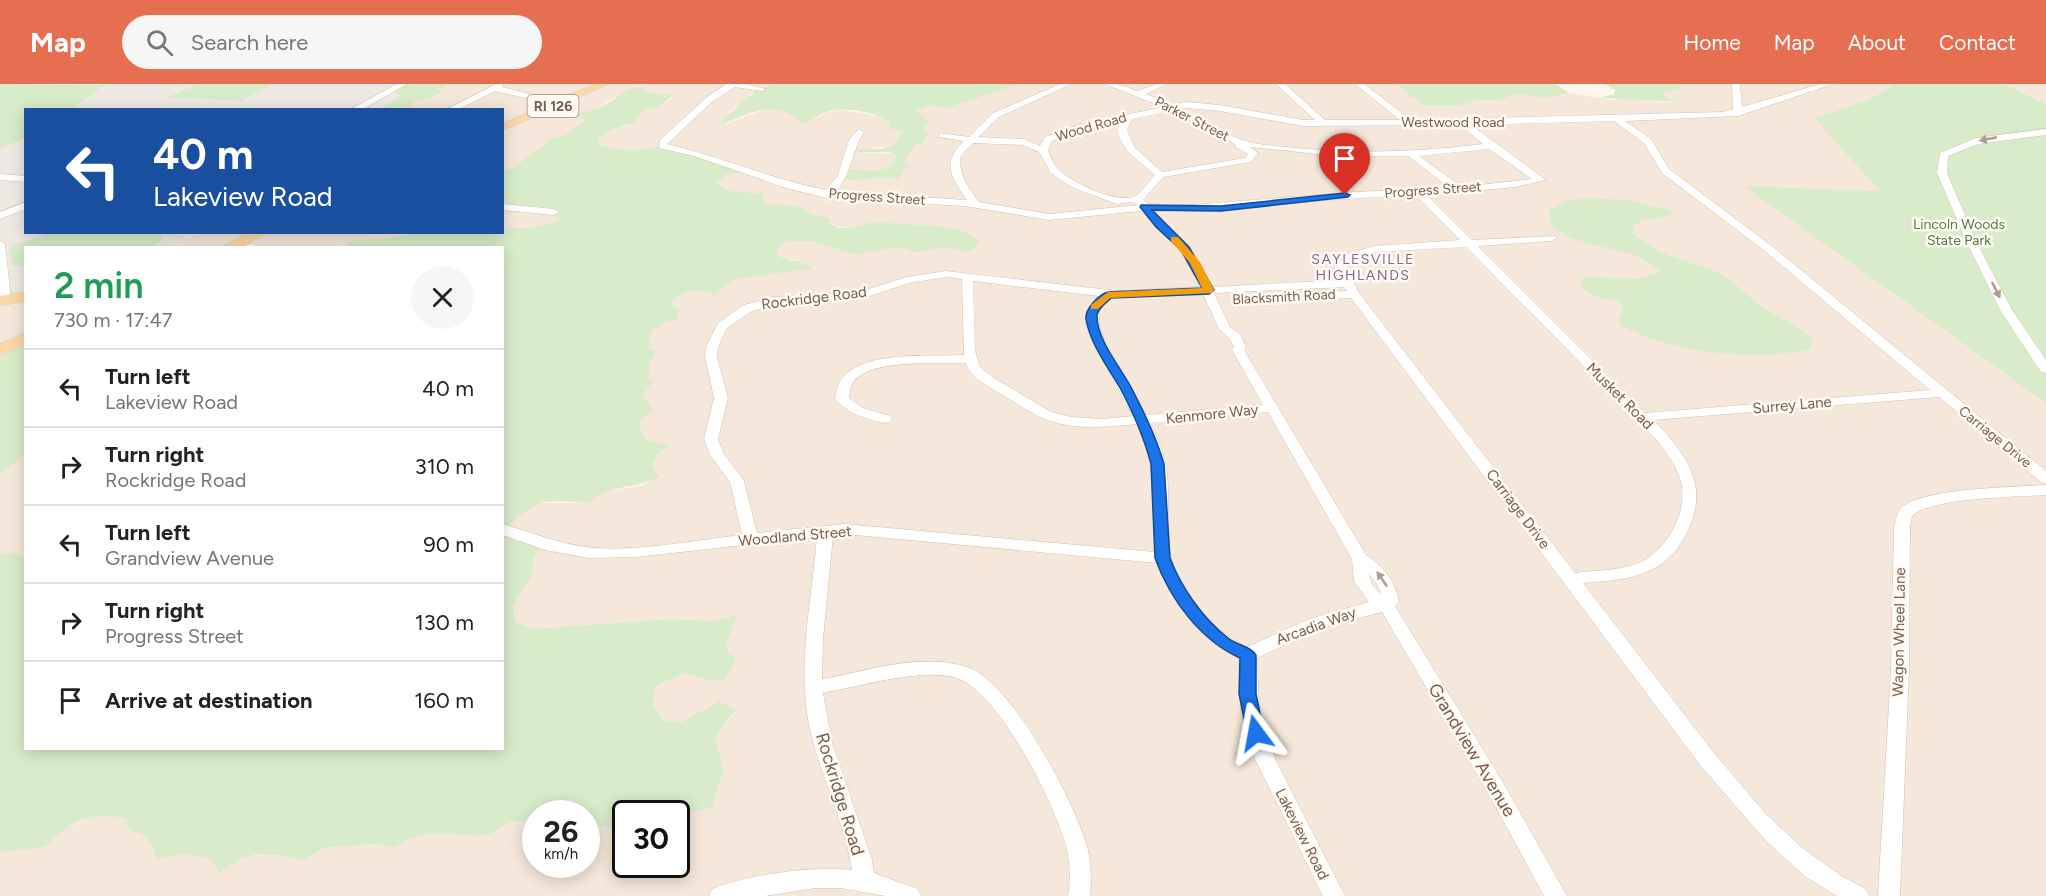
<!DOCTYPE html>
<meta charset="utf-8">
<style>
:root{--surface:#fff;--page:#f6f6f6;--text:#222;--muted:#767676;--line:#e0e0e0;--accent:#e76f51}
body{margin:0;font-family:Figtree,sans-serif;background:var(--page);color:var(--text);height:100vh;display:flex;flex-direction:column;font-size:22px;white-space:nowrap}
*{box-sizing:border-box;margin:0}
p{font-size:20px;color:var(--muted)}
.icon{flex:none;width:33px;height:33px;fill:none;stroke:currentColor;stroke-width:2;stroke-linecap:round;stroke-linejoin:round}
.map{position:relative;flex:1;overflow:hidden}
.side{position:absolute;left:24px;top:162px;width:480px;height:504px;display:flex;flex-direction:column;background:var(--surface);border-radius:0px;box-shadow:0 3px 15px #0003}
.side>*{flex:none}
.hud{position:absolute;left:24px;top:24px;width:480px;height:126px;border-radius:0px;box-shadow:0 3px 15px #0003;background:#1a4fa0;color:#fff;overflow:hidden}
.speed{position:absolute;left:522px;top:716px;display:flex;gap:12px;font-size:30px;font-weight:700;text-align:center}
.speed>*{display:grid;place-content:center;width:78px;height:78px;border-radius:50%;background:var(--surface);box-shadow:0 3px 15px #0003;line-height:1}
.speed small{font-size:15px;font-weight:400}
.speed .limit{border:3px solid #111;border-radius:9px;background:#fff;color:#111}
.pin{position:absolute;display:grid;place-items:center;width:51px;height:51px;color:#fff;margin:-62px -26px;border-radius:50% 50% 50% 0;rotate:-45deg;box-shadow:0 0 6px #0007}
.pin .icon{rotate:45deg}
.me{position:absolute;width:66px;margin:-33px;rotate:347deg;stroke-linejoin:round;filter:drop-shadow(0 0 4px #0008)}
.turn{display:flex;align-items:center;gap:21px;height:126px;padding:0 30px;font-size:27px}
.turn .icon{width:78px;height:78px;stroke-width:2.5}
.turn b{display:block;font-size:42px;line-height:51px}
.round{display:grid;place-items:center;flex:none;width:63px;height:63px;border-radius:32px;background:var(--page)}
.headline{display:flex;align-items:center;justify-content:space-between;height:102px;padding:0 30px}
h1{font-size:36px;font-weight:600;line-height:45px;color:#1e9e55}
ul{padding:0;list-style:none}
li{display:flex;align-items:center;gap:18px;height:78px;padding:0 30px;border-top:2px solid var(--line)}
li div{flex:1}
li b{display:block;font-size:22px}
li em{font-style:normal}
header{display:flex;align-items:center;gap:36px;box-sizing:border-box;height:84px;padding:0 30px;background:var(--accent);color:#fff}
header strong{font-size:28px}
nav{display:flex;gap:33px;margin-inline-start:auto;font-size:21px}
.search{width:420px;height:54px;background:var(--page);display:flex;align-items:center;gap:15px;box-sizing:border-box;padding:0 21px;border-radius:33px;color:var(--muted);font-size:22px}
.map>svg:first-child{display:block}
.residential{fill:#f5e8da}
.industrial{fill:#efe9e4}
.green{fill:#d8ecc9}
.lines{fill:none;stroke-linecap:round;stroke-linejoin:round}
.minor-casing{stroke:#d1beb0;stroke-width:1}
.major-casing{stroke:#dad1cd;stroke-width:1}
.minor{fill:#fff;fill-rule:evenodd}
.major{fill:#fbd9a5;fill-rule:evenodd}
.oneway{fill:#af9d94}
.route{fill:#1a73e8;stroke:#114b97;stroke-width:1.5}
.slow{fill:#f59e0b}
.labels{text-anchor:middle;dominant-baseline:central;stroke-width:5;stroke-linejoin:round;paint-order:stroke}
.shield{fill:#fffaf3;stroke:#a28b7f;stroke-width:1.5}
.shield-label{font-size:14px;font-weight:bold;fill:#7a5c4d}
.far-street-label{font-size:14px;fill:#7a5c4d;stroke:#fffaf3}
.far-park-label{font-size:14px;fill:#537a41;stroke:#fffaf3}
.far-neighbourhood-label{font-size:14px;letter-spacing:1.5px;fill:#846695;stroke:#fffaf3}
.street-label{font-size:15px;fill:#7a5c4d;stroke:#fffaf3}
.near-street-label{font-size:18px;fill:#7a5c4d;stroke:#fffaf3}
</style>
<header>
<strong>Map</strong>
<div class="search"><svg class="icon" aria-label="search" viewBox="0 0 24 24"><circle cx="10" cy="10" r="6"/><path d="M15 15l6 6"/></svg>Search here</div>
<nav><a>Home</a><a>Map</a><a>About</a><a>Contact</a></nav>
</header>
<div class="map">
<svg width="2046" height="812" viewBox="0 0 2046 812">
<rect width="100%" height="100%" fill="#fdf6ec"/>
<g class="residential">
<path d="M447 0H777L756 6 722 35V41L767 25 788 27 804 40 827 28 843 26 883 33 890 38 887 42 902 48 894 61 852 68 895 70 897 73 891 83 867 93 899 94 902 86 910 81 904 78 908 71 927 51 923 45 928 39 918 30 916 26 918 24 928 21 948 24 1019 0H1396L1408 9 1407 12 1419 16 1424 22 1439 23 1459 22 1479 16H1500L1518 10 1544 14 1569 9 1611 16 1632 14 1662 19 1677 17 1668 16 1661 9 1681 4V0H1895L1872 14 1881 107 1745 102 2046 319V812H0V768L19 763H43L66 744 89 733 110 730 126 734 129 746 147 751 153 759 156 774 187 770 211 775 219 788 238 774 247 772 272 771 304 777 324 764 371 760 395 763 407 753 427 749 489 751 505 740 524 738 535 740 536 780H586L587 742 625 745 626 780H676L677 730 714 715 724 686 715 656 726 636 737 627 719 617 682 638 663 637 653 622 655 602 687 589 707 596 724 597 737 574 728 569 727 558 738 530 716 537 668 535 534 545 515 537 513 520 531 493 534 474 507 443 528 423 538 419H589L601 408 644 401 657 388 652 383 658 370 671 363 647 356 640 345 641 336 647 329 643 311 650 278 648 257 650 250 658 242 677 234 672 218 680 209 695 206 715 210 731 196 800 176 784 175 777 171V163L790 157H812L849 169 898 163 915 169 944 163 974 165 891 140 873 138 854 144 833 142 829 140 830 134 812 130 801 124 767 122 762 119 764 110 754 108 740 110 723 105 717 98 727 90 745 87 696 67 663 61 640 66 617 65 599 61 598 55 612 46 629 41 644 26 659 23 672 14V11L646 10 641 8 645 4H631L591 27 573 29 571 33 581 34 585 37 565 51 551 55 513 84 503 87 502 26 399 25 411 23 412 19 418 16 442 10 439 4Z"/>
<path d="M2005 0H2046V20Z"/>
<path d="M503 123 552 127 558 135 544 143 526 145 503 143Z"/>
<path d="M197 149H414L383 155 353 156 344 161 321 163H259L244 157 228 163 164 164Z"/>
<path d="M25 212V253L0 265V217Z"/>
<path d="M25 370V473L9 468 0 471V391Z"/>
</g>
<g class="industrial">
<path d="M107 0H403L391 8 401 10 378 25 71 26Z"/>
<path d="M25 54 26 148 197 149 164 163 26 164 25 212 0 217V65Z"/>
</g>
<g class="green">
<path d="M0 0 99 1 107 0 71 25 26 26 25 54 0 65Z"/>
<path d="M198 0H272L241 17 168 13Z"/>
<path d="M404 0H447L439 5 443 9 412 19 411 23 378 26 400 11 390 7Z"/>
<path d="M777 0H1019L948 24 928 21 916 26 929 38 923 45 928 51 922 59 916 61 904 78 912 82 902 86 900 95C880 90 860 100 842 94L849 85C868 86 886 92 897 73L889 68H851V65H882L894 61 902 48 887 43 890 38C875 27 843 22 825 28 817 31 812 37 804 40 773 15 754 27 721 41L722 35 738 23 737 21 752 11 755 5Z"/>
<path d="M1396 0H1556L1569 9 1544 14 1518 10 1500 16H1479L1459 22H1424L1419 16 1407 12 1408 9Z"/>
<path d="M1605 0H1681V4L1662 9 1668 16 1681 18 1599 14 1614 10 1615 6Z"/>
<path d="M1895 0H2005L2046 20V319L1744 102 1880 107 1815 35 1872 14Z"/>
<path d="M638 3H646L642 8 673 11 659 23 644 26 633 39 612 46 598 55 599 61 617 65 640 66 663 61 696 67 746 87 727 90 717 98C730 113 746 107 764 109L762 119 801 123 812 130 830 134 829 140C845 149 859 140 874 138 882 137 891 140 898 140 924 142 960 139 980 158L974 165 966 168 944 163 915 169 898 163 861 170 849 169 812 157H790L777 163V171C789 178 800 175 813 184L732 196 715 211C698 205 685 204 672 218L673 223 679 225 677 235C661 239 647 245 649 265L656 267 650 278 648 293 653 297 643 311 653 326 641 336 640 345 647 356 672 362 658 370 652 383 660 392C635 406 611 399 589 419 546 416 540 412 507 443L544 458 534 474 531 493 513 521 515 537 533 545 668 535 716 537 738 530 727 558 728 569 737 574 724 597 707 596 687 589 655 602 653 622 663 637 682 638 719 617 737 626 726 636 715 656 724 686 714 715V723L677 730 626 729 625 745 587 742 586 729H536L535 740C525 738 513 736 503 742 497 745 493 750 487 751 453 754 424 741 395 763L371 760 324 764 304 777C266 769 251 764 219 789L211 775 187 770 156 775C152 755 148 752 129 746L126 735C102 728 79 732 60 749 55 753 48 761 42 763 29 766 14 765 0 768V471L9 468 25 473 26 664H502V164H356L344 161 353 156 383 155 414 149 502 148 503 143C523 145 539 145 558 136L552 127 503 123V87L513 84 551 55 565 51 585 37 581 34 570 33 573 29C586 29 603 23 613 16 621 10 627 4 638 3Z"/>
<path d="M1582 114 1629 116 1672 127 1671 132 1645 136 1634 141 1633 149C1657 171 1682 175 1711 186 1732 193 1743 209 1760 221 1778 233 1797 242 1814 256L1809 265C1753 279 1672 268 1621 242L1619 235 1624 227 1621 218C1606 215 1587 214 1580 199L1586 193 1639 195 1660 188C1633 158 1581 169 1551 141L1549 126 1567 117Z"/>
<path d="M65 148 161 149 163 157 147 164H26L25 181 12 182 10 165 14 160 42 153V149Z"/>
<path d="M25 253V370L0 391V265Z"/>
</g>
<g class="lines">
<defs>
<g id="minor">
<path d="M397 0H407L361 26H349Z"/>
<path d="M496 0H503L502 3 564 19 560 22 495 7 457 26H445Z"/>
<path d="M726 0H746L766 5 762 7 735 3 713 17 667 60C721 73 772 95 826 106L837 93 849 56 859 45 864 48C851 68 852 91 835 108L967 116C951 93 941 79 964 57L939 53V49L969 53 993 29 1060 0H1071L999 33 978 53 1024 55 1040 62 1045 53 1078 41 1163 23 1105 0H1117L1138 7 1156 0H1167L1146 10 1173 21 1186 18 1220 21 1303 36H1315L1276 0H1285L1325 36H1400L1355 0H1364L1411 36 1723 28 1733 25 1732 0H1740L1742 23 1820 0H1833L1738 32 1625 37 1651 55 1669 85 1773 163 2046 387V400L2041 398 1939 313 1653 336C1687 370 1711 403 1686 450 1679 464 1669 477 1655 484 1633 496 1607 497 1583 499L1714 669 1764 728 1801 763 1843 793 1866 805 1869 812H1837L1806 793 1768 759 1700 681 1351 214 1237 219 1231 215 1237 211 1347 207 1344 203 1214 209 1230 243 1240 250 1246 263 1244 266 1366 471C1383 482 1395 497 1399 517L1395 522 1501 695 1567 812H1544L1487 707 1382 528 1321 544 1257 574 1259 627 1275 675 1345 812H1323L1255 675 1241 627 1239 574C1199 555 1173 520 1157 479L844 450 833 451 823 555 822 595C868 587 921 568 967 583 1012 598 1074 717 1087 762 1091 778 1092 795 1090 812H1068C1071 795 1070 778 1066 762 1055 720 1000 611 959 595 928 582 856 603 823 609L832 659 872 776 874 789 918 805 921 812H886L840 804H816L765 812H709L712 805C752 790 810 782 852 786 845 737 819 690 809 641 797 578 812 515 817 453L636 473 589 474 545 466 502 451V440C531 448 557 459 586 463 632 469 696 456 742 451L730 398 710 371 704 355 714 314 705 273 706 263 718 239 744 221 773 213 856 209 907 193 946 187 1118 207 1200 203 1181 167 1141 127 1049 136 965 122 827 114 786 104 694 72 659 64 660 56 707 13ZM1186 24 1220 27 1303 42 1460 41 1483 60C1421 68 1358 70 1296 64 1280 62 1261 62 1246 57 1223 51 1201 36 1180 25ZM1171 27 1235 60 1236 63 1248 70 1245 74 1162 88 1135 64 1127 46 1132 35ZM1122 37 1117 46 1119 54 1128 68 1155 91C1149 97 1142 108 1135 112 1119 121 1073 99 1059 86 1053 80 1051 74 1048 66L1052 57 1083 45ZM1614 37 1644 59 1662 89 1765 167 1930 306 1645 329 1478 162 1552 157 1557 154 1556 152 1472 156 1427 111 1515 103 1546 96 1471 41ZM973 59 1023 61 1039 68 1051 89 1071 103 1117 120 1130 118 1139 121 1049 130 979 118C969 104 957 89 961 71ZM1250 63 1337 72H1408L1450 104 1354 108 1191 121 1149 120 1143 116 1163 93 1251 78 1258 69ZM1489 65 1532 95 1462 103 1419 72ZM1416 111 1460 156 1374 162 1344 171 1335 184 1341 196 1211 203C1196 170 1178 152 1152 127H1213L1327 116ZM1466 163 1656 355C1665 367 1675 379 1680 394 1690 426 1668 466 1639 479 1619 487 1596 486 1575 489L1359 209 1347 184 1352 175 1375 168ZM946 193 962 195 964 271C930 273 861 265 840 297 837 302 836 309 835 315 848 330 866 335 885 339L890 338 892 335 890 332 863 324 849 314C850 310 850 303 852 300 867 273 939 281 966 279 970 293 984 300 996 307 1010 315 1025 326 1040 333 1069 347 1106 343 1137 340L1151 379 1155 468 844 440 757 449 744 397 724 370 718 355 728 314 717 273 718 263 727 244 752 227 774 221 857 216 909 199ZM973 197 1098 212 1086 228V240L1092 256 1133 332 1102 335 1071 333 1051 328 992 293 980 283 975 267ZM1203 210 1219 245 1230 255 1234 263 1232 266 1263 321 1146 331 1104 256 1099 240V225L1112 214ZM1268 328 1352 475 1354 497 1369 518 1309 535 1247 563C1213 547 1181 512 1171 474 1164 444 1172 409 1165 378 1162 364 1156 351 1150 339ZM1369 490 1377 500 1381 510 1372 501Z"/>
<path d="M2046 45V51L1978 60 1948 72 1947 89 1977 159 2012 226 2046 276V289L2041 288 2000 226 1967 159 1937 89 1940 69 1976 54Z"/>
<path d="M0 90 26 92V98L0 96Z"/>
<path d="M26 118V125L0 135V128Z"/>
<path d="M502 120 554 125 559 128 554 131 502 126Z"/>
<path d="M0 157 5 160 11 216 5 220 0 217Z"/>
<path d="M2046 401V411C2018 413 1931 413 1912 432L1910 443 1909 586 1900 812H1878L1891 586 1894 443C1896 436 1897 427 1903 422 1927 404 2014 403 2046 401Z"/>
</g>
<g id="major">
<path d="M595 0H609L502 47V40Z"/>
<path d="M250 148H270L240 164H220Z"/>
<path d="M26 208V217L0 222V212Z"/>
<path d="M26 249V260L0 271V260Z"/>
</g>
</defs>
<use href="#minor" class="minor-casing"/>
<use href="#major" class="major-casing"/>
<use href="#minor" class="minor"/>
<use href="#major" class="major"/>
</g>
<defs><path id="oneway-solid" d="M-6-.8H1V-3.2L6.5 0L1 3.2V.8H-6Z" transform="scale(1.5)"/></defs>
<g class="oneway">
<use href="#oneway-solid" transform="translate(1988 55) rotate(169)"/>
<use href="#oneway-solid" transform="translate(1996 206) rotate(63)"/>
<use href="#oneway-solid" transform="translate(1382 495) rotate(-124)"/>
</g>
<path class="route" d="M1345 109 1350 111 1348 113 1221 127 1152 126 1189 163 1214 206 1209 210 1111 214C1106 219 1097 225 1097 232 1097 257 1122 285 1133 307 1145 330 1157 355 1164 380L1170 474C1181 503 1203 535 1228 554 1236 561 1251 562 1256 571V610L1264 649 1262 654H1250L1247 649 1239 610 1240 574C1200 556 1170 515 1155 474L1151 380C1144 353 1132 326 1119 302 1107 282 1090 259 1086 235 1085 225 1098 211 1108 208L1202 204 1181 166 1156 143 1140 123 1141 121 1221 122Z"/>
<path class="slow" d="M1171 153H1178L1200 178 1214 206 1212 209 1110 214 1098 225H1091V221L1108 208 1202 204 1190 179 1171 157Z"/>
<g class="labels">
<rect class="shield" x="527.5" y="11" width="51" height="22" rx="4.5"/>
<g class="shield-label">
<text x="553" y="22">RI 126</text>
</g>
<g class="far-street-label">
<text transform="translate(1192 35) rotate(27)">Parker Street</text>
<text x="1453" y="38">Westwood Road</text>
<text transform="translate(1091 43) rotate(-16)">Wood Road</text>
<text transform="translate(1433 106) rotate(-4)">Progress Street</text>
<text transform="translate(877 113) rotate(4)">Progress Street</text>
<text transform="translate(1284 213) rotate(-3)">Blacksmith Road</text>
<text transform="translate(1995 353) rotate(39)">Carriage Drive</text>
</g>
<g class="far-park-label">
<text x="1959" y="140">Lincoln Woods<tspan x="1959" dy="16">State Park</tspan></text>
</g>
<g class="far-neighbourhood-label">
<text x="1363" y="175">SAYLESVILLE<tspan x="1363" dy="16">HIGHLANDS</tspan></text>
</g>
<g class="street-label">
<text transform="translate(814 214) rotate(-7)">Rockridge Road</text>
<text transform="translate(1620 312) rotate(45)">Musket Road</text>
<text transform="translate(1792 321) rotate(-5)">Surrey Lane</text>
<text transform="translate(1212 330) rotate(-6)">Kenmore Way</text>
<text transform="translate(1518 425) rotate(53)">Carriage Drive</text>
<text transform="translate(795 452) rotate(-5)">Woodland Street</text>
<text transform="translate(1316 542) rotate(-20)">Arcadia Way</text>
<text transform="translate(1899 548) rotate(-89)">Wagon Wheel Lane</text>
<text transform="translate(1302 750) rotate(63)">Lakeview Road</text>
</g>
<g class="near-street-label">
<text transform="translate(1472 666) rotate(59)">Grandview Avenue</text>
<text transform="translate(840 710) rotate(73)">Rockridge Road</text>
</g>
</g>
</svg>
<div class="speed"><div>26<small>km/h</small></div><div class="limit">30</div></div>
<div class="pin" style="left:1345px;top:111px;background:#d93025"><svg class="icon" aria-label="arrive" viewBox="0 0 24 24"><path d="M6 21V4h12l-3 4 3 4H6"/></svg></div>
<svg class="me" style="left:1256px;top:649px" viewBox="-20 -20 40 40"><path d="M0-17L14 15 0 8-14 15z" fill="#1a73e8" stroke="#fff" stroke-width="4"/></svg>
<div class="hud">
<div class="turn"><svg class="icon" aria-label="left" viewBox="0 0 24 24"><path d="M17 20v-9H6M10 6l-5 5 5 5"/></svg><div><b>40 m</b>Lakeview Road</div></div>
</div>
<section class="side">
<div class="headline"><div><h1>2 min</h1><p>730 m · 17:47</p></div><a class="round"><svg class="icon" aria-label="close" viewBox="0 0 24 24"><path d="M6 6l12 12M18 6L6 18"/></svg></a></div>
<ul>
<li><svg class="icon" aria-label="left" viewBox="0 0 24 24"><path d="M17 20v-9H6M10 6l-5 5 5 5"/></svg><div><b>Turn left</b><p>Lakeview Road</p></div><em>40 m</em></li>
<li><svg class="icon" aria-label="right" viewBox="0 0 24 24"><path d="M7 20v-9h11M14 6l5 5-5 5"/></svg><div><b>Turn right</b><p>Rockridge Road</p></div><em>310 m</em></li>
<li><svg class="icon" aria-label="left" viewBox="0 0 24 24"><path d="M17 20v-9H6M10 6l-5 5 5 5"/></svg><div><b>Turn left</b><p>Grandview Avenue</p></div><em>90 m</em></li>
<li><svg class="icon" aria-label="right" viewBox="0 0 24 24"><path d="M7 20v-9h11M14 6l5 5-5 5"/></svg><div><b>Turn right</b><p>Progress Street</p></div><em>130 m</em></li>
<li><svg class="icon" aria-label="arrive" viewBox="0 0 24 24"><path d="M6 21V4h12l-3 4 3 4H6"/></svg><div><b>Arrive at destination</b></div><em>160 m</em></li>
</ul>
</section>
</div>
